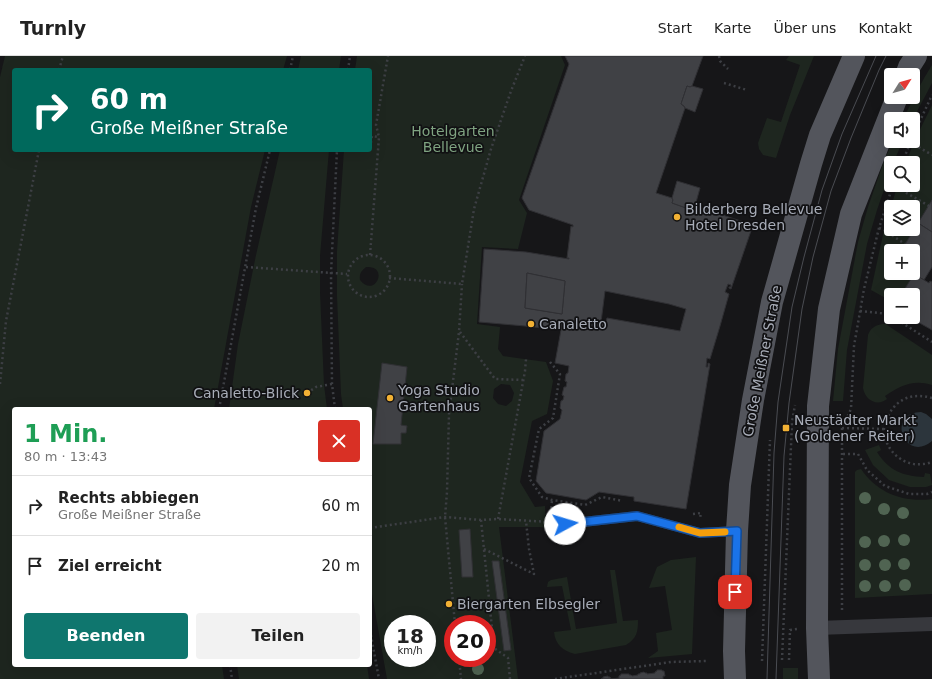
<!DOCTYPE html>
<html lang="de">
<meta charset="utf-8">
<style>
:root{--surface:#fff;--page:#f2f2f2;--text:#222;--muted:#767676;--line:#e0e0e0;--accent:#0f766e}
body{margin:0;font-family:"DejaVu Sans",sans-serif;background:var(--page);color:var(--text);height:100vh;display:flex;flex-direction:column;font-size:15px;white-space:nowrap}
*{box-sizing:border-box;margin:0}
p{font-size:13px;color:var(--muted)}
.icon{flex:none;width:22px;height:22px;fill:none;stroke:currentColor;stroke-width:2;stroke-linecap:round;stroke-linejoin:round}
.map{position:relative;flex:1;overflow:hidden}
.sheet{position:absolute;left:12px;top:351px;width:360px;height:260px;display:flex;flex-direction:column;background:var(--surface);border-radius:4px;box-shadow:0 4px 16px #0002}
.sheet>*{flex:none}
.banner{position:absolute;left:12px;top:12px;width:360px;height:84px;border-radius:4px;box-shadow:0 4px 16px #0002;background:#00695c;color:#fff;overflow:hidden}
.needle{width:26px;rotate:53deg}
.controls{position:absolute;left:884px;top:12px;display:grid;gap:8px}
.controls a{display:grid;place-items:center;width:36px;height:36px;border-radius:4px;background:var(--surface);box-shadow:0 4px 16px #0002;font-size:20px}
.speed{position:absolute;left:384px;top:559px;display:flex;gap:8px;font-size:20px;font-weight:700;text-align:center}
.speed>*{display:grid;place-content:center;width:52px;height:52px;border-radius:50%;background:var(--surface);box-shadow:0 4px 16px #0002;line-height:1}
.speed small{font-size:10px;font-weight:400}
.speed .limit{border:6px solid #d22;background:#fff;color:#111}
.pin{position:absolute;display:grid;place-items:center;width:34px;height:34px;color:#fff;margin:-17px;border-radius:8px;box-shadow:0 2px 6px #0006}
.me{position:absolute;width:44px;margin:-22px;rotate:84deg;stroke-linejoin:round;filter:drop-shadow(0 0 3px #0008)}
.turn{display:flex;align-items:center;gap:14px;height:84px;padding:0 12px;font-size:18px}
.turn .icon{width:52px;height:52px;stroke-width:2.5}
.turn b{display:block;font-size:28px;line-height:34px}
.round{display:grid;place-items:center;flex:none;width:42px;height:42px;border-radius:4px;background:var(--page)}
.overview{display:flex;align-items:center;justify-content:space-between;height:68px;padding:0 12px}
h1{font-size:24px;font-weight:700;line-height:30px;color:#1e9e55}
.primary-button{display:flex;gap:8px;margin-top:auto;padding:8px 12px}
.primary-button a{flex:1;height:46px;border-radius:4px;background:var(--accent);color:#fff;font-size:16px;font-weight:700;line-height:46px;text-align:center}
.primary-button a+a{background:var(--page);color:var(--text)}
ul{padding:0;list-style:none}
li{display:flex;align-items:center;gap:12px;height:60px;padding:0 12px;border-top:1px solid var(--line)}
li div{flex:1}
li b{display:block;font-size:15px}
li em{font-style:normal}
header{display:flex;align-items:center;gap:24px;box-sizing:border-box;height:56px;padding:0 20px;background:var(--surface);border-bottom:1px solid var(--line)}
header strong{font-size:19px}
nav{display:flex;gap:22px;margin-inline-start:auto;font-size:14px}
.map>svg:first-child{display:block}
.green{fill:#1e261f;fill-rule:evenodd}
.water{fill:#2c353c}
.building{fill:#404145;stroke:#303034;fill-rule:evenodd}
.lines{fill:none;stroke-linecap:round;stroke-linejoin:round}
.path{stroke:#3d3f44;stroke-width:2.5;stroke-dasharray:2 3;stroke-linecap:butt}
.service{stroke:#37383d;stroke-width:10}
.pedestrian{stroke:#37383d;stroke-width:14}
.primary{stroke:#53555c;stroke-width:22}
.tram{stroke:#4a4c52;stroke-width:1}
.tree{fill:#506452}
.route-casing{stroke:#114b97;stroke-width:10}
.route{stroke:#1a73e8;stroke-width:7}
.slow{stroke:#f59e0b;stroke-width:7}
.poi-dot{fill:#f2b134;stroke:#111113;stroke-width:1.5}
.labels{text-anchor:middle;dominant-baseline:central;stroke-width:3.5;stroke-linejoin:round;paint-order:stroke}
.park-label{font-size:14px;fill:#7fa381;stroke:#111113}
.poi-label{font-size:14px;fill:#a8adb8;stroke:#111113;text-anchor:start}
.street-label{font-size:14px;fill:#a8adb8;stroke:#111113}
</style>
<header>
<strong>Turnly</strong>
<nav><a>Start</a><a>Karte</a><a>Über uns</a><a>Kontakt</a></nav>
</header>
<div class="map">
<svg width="932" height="623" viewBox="0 0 932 623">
<rect width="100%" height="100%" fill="#161618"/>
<g class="green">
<path d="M5 0H287L283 14H14V94H265L251 151 214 353H14V609H222L224 623H0V21Z"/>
<path d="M301 0H341L339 14H298Z"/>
<path d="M357 0H561L565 9 519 144 527 157 518 193 482 191 477 268 500 271 498 293 503 300 546 306 553 325 547 358 532 365 520 426 535 451 545 450 546 472 540 471H499L518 623H387L370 527V353H343L341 338 337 240V195L344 94H370V14H355ZM366 211C390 209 375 243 360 224 359 218 361 215 366 211ZM501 328 510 329 514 337 512 345 506 350 498 348 493 342 494 333ZM393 568H427V602H393ZM453 568H487V602H453Z"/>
<path d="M789 0H814L790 59 776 102 763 99 759 93 758 87 767 62 781 66 800 9 786 4Z"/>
<path d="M932 9V27L913 63H903L923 24Z"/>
<path d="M932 49V144L901 195H891V217L914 218 901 239H891V245L871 234 884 174 897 131 898 129H913V107H906L913 88ZM891 151H913V173H891Z"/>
<path d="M893 85H903L893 107H891V113L877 154 867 188 847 294 843 345H833L838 293 858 186 868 151 884 105Z"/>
<path d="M280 94H329L320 200V236L324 329 327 353H229L238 288 256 199Z"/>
<path d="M882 268H886L890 271 932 299V329C913 323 900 330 885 340L887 343C877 351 865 344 863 332L868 279C871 272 874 270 882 268Z"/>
<path d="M879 389 881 394 877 396C889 415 903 420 924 421L925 417 930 418 932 429 926 431H910L889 424 873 409 865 394Z"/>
<path d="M861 413C877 437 904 447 932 443V538L855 542V416L857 414Z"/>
<path d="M696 501 692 598 648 602 658 595 656 577 672 574 665 530 649 532 657 511 671 504Z"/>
<path d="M610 514H615L623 565 638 564C638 576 637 582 626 589L575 598C563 595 555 588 554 576L571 574 562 530 547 531 548 526 551 524 567 521 576 573 617 567Z"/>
<path d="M237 609H367L369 623H239Z"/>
<rect x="783" y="612" width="15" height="11"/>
</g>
<path class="water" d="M921 356 926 358 932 363V385C905 408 885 357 921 356Z"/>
<g class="building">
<path d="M565 0H703L692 30 690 31 687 30 681 48 684 50 685 52 656 137 672 142 673 144 672 147 692 154V151L695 150 753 169 731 233 729 232V231H731V229L728 228 725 236 729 238 720 270 710 303 707 302 706 311H708V307L710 308 686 453 634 445V441L599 436 586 444 546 437 536 425 544 375 560 363 562 354 560 352 561 345 563 344 564 340 562 339 564 331H566L567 326 565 325 566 318 568 317 569 310 555 307 561 274 525 270 479 266 484 193 526 196 569 203V202H567L571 170 573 171V169L529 154 522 142 569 8ZM527 217 565 225 562 258 525 252ZM605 235 669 248 686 253 680 275 607 262 606 267 601 266Z"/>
<path d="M687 30 690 31 692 30 703 33 695 56 685 52 684 50 681 48Z"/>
<path d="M677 125 700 132 695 150 692 151V154L672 147 673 144 672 142Z"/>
<path d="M932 144V176L918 167Z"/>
<path d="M918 167 932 176V211L924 224 912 217 913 195H901Z"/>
<path d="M527 217 565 225 562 258 525 252Z"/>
<path d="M914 218 929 227 930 225 932 226V274L916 265 918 261 913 258V239H901Z"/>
<path d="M382 307 407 311 401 369 407 370 406 377H401V388H373Z"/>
<path d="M470 473 473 521H462L459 474Z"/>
<path d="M492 505H499L511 594 504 595Z"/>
<path d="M657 614H662V615H664L665 620H663V623H601L603 622V621L608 620V621H610L611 623 619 622V620L621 619V618H629V619H631L632 620 638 619V618H640V617L644 616 645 617H647V618L655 617V616L657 615Z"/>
</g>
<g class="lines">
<g class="path">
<path d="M719 0 720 5 728 13"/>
<path d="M59 14 63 0"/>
<path d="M290 14 293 0"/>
<path d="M348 14 350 0"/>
<path d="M724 27 747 34"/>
<path d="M913 80 932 39"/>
<path d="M910 86 932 99"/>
<path d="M370 92 372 80 379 81"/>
<path d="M902 107 911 85"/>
<path d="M893 129 929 150"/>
<path d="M879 172 884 174 905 188"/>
<path d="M370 199 379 81 376 69 388 0"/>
<circle cx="369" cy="220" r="21"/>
<path d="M246 211 347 218"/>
<path d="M389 222 462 228 474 153 491 93 511 35 525 0"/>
<path d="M860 255 888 258 891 260"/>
<path d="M893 261 932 286"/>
<path d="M460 276 495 323 523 324"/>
<path d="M550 306 560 318 553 362 539 373 529 422 542 441 552 444 585 449 602 441 623 445"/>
<path d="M0 328 6 265 39 94"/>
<path d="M307 337 316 331 332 328"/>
<path d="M932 342C914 337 899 341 889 358 887 362 884 367 884 373 884 393 902 411 923 408 926 408 929 407 932 406"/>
<path d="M220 353V348L256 152 270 94"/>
<path d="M335 353 332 328 331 217 337 94"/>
<path d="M842 372 884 373"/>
<path d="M843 398H858L867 414 885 430 909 438H927L932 436"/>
<path d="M693 458 701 457 700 462"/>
<path d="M498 463 525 315 526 303"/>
<path d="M481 464 494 592 508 602 510 623"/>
<path d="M370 472 445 461 481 464 498 463 550 466 552 444"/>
<path d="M484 493 534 518 529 493 526 465"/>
<path d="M842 554V372L851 353 854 290 864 233 879 172 893 129"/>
<path d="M455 568 445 461 447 436 449 358 459 276 462 228"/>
<path d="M370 574 379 623"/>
<path d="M459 602 461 623"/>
<path d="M782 604 792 366 795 349"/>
<path d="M789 604 790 574 797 573"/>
<path d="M762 605 770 384"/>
<path d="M230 609 232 623"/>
<path d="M555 623 671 606 707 605"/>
</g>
<path class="service" d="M565 468 637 460 700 477 737 475"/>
<path class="pedestrian" d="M817 572 932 568"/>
<g class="primary">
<path d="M906 19 909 11 916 0"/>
<path d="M735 623 734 595 737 475 740 429 753 344 772 246 811 108 820 79 854 0"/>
<path d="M819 623 817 572 818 350 829 253 851 158 897 41"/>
</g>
<g class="tram">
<path d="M767 623 774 397 778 346 792 251 804 201 822 134 842 78 876 0"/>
<path d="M776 623 784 400 789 347 802 253 813 201 831 135 851 82 879 14 886 0"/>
</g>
</g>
<g class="tree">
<circle cx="865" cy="442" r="6"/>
<circle cx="884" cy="453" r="6"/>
<circle cx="903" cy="457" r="6"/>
<circle cx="904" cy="484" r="6"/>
<circle cx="884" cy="485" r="6"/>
<circle cx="865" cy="486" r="6"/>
<circle cx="904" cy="508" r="6"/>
<circle cx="865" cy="509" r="6"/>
<circle cx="885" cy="509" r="6"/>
<circle cx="905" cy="529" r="6"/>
<circle cx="865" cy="530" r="6"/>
<circle cx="885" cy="530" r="6"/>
<circle cx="478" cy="613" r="6"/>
</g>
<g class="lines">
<defs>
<path id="route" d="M565 468 637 460 700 477 737 475 735 536"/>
</defs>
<use href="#route" class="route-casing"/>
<use href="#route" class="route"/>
<path class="slow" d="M679 471 700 477 725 476"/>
</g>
<g class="poi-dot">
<circle cx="677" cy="161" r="4"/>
<circle cx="531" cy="268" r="4"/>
<circle cx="307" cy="337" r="4"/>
<circle cx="390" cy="342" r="4"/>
<rect x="782" y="368" width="8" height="8" rx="2"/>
<circle cx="449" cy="548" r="4"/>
</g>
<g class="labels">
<g class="park-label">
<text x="453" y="75">Hotelgarten<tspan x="453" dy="16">Bellevue</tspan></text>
</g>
<g class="poi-label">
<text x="685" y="153">Bilderberg Bellevue<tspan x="685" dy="16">Hotel Dresden</tspan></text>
<text x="539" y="268">Canaletto</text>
<text x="398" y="334">Yoga Studio<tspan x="398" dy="16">Gartenhaus</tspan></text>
<text x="299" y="337" text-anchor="end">Canaletto-Blick</text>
<text x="794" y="364">Neustädter Markt<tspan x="794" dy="16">(Goldener Reiter)</tspan></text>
<text x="457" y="548">Biergarten Elbsegler</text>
</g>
<g class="street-label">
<text transform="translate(762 305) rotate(-79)">Große Meißner Straße</text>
</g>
</g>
</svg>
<div class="controls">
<a><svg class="needle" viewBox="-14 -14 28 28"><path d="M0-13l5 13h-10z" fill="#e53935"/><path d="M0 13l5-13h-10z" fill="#767676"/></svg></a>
<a><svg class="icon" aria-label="sound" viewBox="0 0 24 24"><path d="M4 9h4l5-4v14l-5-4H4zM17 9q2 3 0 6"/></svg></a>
<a><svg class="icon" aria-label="search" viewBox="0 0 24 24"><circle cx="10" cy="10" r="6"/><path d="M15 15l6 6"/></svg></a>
<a><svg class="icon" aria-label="layers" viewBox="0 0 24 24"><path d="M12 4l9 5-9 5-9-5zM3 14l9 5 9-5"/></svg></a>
<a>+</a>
<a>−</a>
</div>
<div class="speed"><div>18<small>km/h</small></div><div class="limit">20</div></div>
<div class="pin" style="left:735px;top:536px;background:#d93025"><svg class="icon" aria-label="arrive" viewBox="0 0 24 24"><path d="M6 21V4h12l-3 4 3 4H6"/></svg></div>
<svg class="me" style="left:565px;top:468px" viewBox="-20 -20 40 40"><circle r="19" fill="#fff"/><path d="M0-13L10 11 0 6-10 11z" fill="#1a73e8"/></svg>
<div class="banner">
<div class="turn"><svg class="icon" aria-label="right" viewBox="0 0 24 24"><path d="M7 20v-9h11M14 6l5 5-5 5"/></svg><div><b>60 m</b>Große Meißner Straße</div></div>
</div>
<section class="sheet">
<div class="overview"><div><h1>1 Min.</h1><p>80 m · 13:43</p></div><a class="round" style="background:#d93025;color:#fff"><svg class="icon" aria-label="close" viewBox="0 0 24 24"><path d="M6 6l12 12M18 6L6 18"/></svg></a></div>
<ul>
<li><svg class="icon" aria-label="right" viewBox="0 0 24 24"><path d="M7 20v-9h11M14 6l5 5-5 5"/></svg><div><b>Rechts abbiegen</b><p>Große Meißner Straße</p></div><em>60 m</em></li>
<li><svg class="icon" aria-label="arrive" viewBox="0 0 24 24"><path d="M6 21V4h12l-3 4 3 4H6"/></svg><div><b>Ziel erreicht</b></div><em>20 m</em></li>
</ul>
<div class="primary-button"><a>Beenden</a><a>Teilen</a></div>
</section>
</div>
